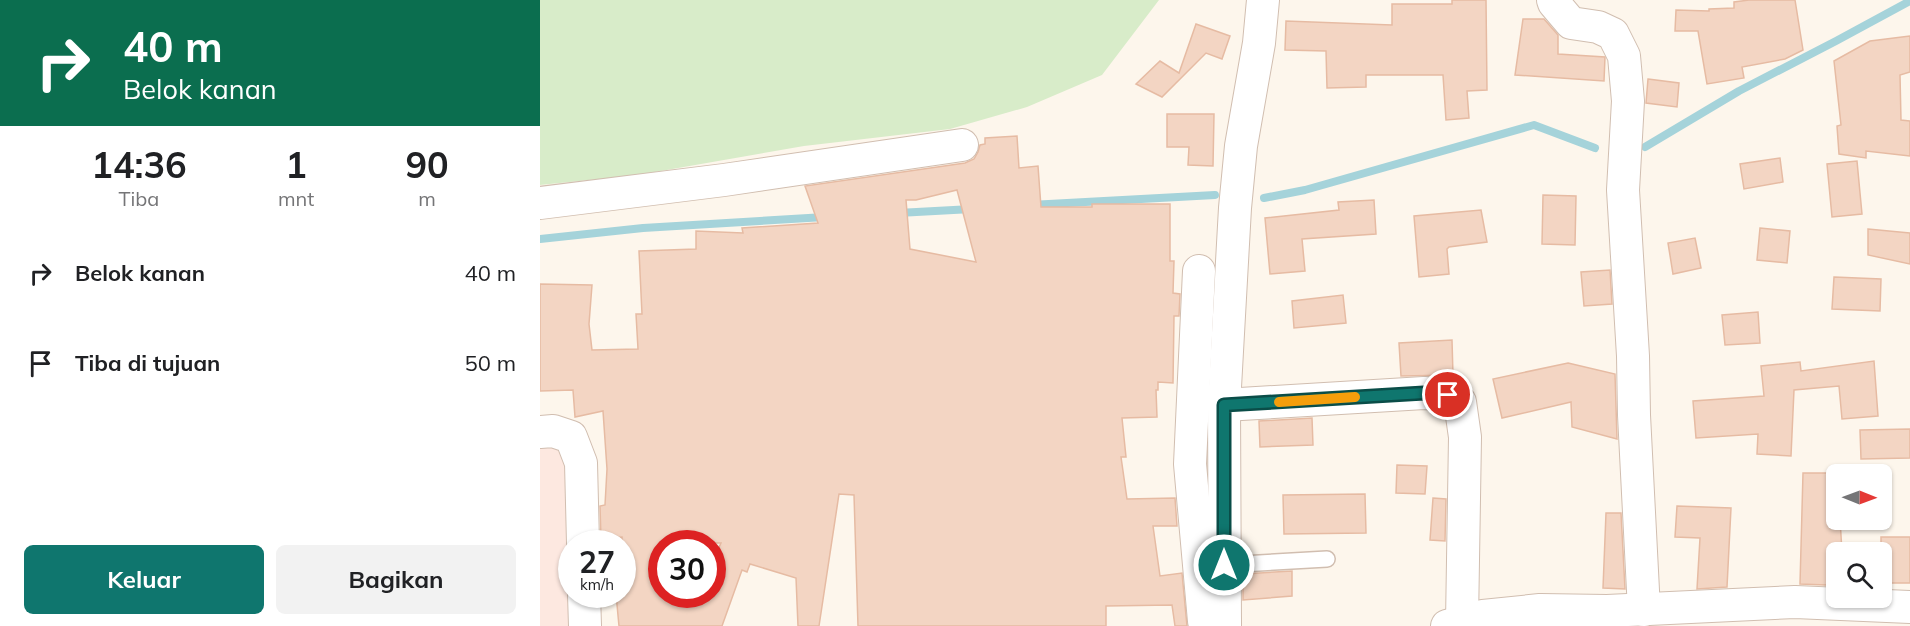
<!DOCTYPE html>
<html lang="id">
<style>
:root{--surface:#fff;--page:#f2f2f2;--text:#202124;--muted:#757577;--accent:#0f766e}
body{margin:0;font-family:Mulish,sans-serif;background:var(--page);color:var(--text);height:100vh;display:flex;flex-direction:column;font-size:22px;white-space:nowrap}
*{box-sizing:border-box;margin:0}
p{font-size:20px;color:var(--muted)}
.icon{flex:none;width:33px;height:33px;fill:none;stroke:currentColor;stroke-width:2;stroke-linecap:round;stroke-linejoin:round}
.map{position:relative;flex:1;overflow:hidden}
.side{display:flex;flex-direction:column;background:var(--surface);width:540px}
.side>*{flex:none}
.guide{background:#0b6e4f;color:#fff;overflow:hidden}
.needle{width:39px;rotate:91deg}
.tools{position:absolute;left:1286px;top:464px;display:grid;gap:12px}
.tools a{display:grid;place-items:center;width:66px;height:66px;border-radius:9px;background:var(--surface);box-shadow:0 2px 4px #0004;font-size:30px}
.speed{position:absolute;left:18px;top:530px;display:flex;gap:12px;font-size:30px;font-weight:700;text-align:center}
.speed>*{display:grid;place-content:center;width:78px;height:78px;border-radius:50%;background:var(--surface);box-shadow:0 2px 4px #0004;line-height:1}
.speed small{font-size:15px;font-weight:400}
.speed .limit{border:9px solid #d22;background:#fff;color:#111}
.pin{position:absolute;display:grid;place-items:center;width:51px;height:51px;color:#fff;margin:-26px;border:3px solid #fff;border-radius:50%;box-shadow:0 2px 6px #0007}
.me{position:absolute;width:66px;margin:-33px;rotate:0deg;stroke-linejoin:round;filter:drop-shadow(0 0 4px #0008)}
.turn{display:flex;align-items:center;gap:21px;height:126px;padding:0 24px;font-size:27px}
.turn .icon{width:78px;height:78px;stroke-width:2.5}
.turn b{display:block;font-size:42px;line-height:51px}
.eta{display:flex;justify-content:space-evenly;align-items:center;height:102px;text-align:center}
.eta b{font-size:36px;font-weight:700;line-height:42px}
.button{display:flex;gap:12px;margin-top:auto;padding:12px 24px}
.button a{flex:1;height:69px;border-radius:9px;background:var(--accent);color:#fff;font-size:24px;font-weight:700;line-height:69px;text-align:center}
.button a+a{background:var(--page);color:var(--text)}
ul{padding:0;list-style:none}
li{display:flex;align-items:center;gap:18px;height:90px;padding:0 24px}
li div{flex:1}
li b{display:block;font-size:22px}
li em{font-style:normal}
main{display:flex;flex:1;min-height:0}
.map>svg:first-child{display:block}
.commercial{fill:#fde8e0}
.green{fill:#d8ecc9}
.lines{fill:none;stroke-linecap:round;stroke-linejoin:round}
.stream{stroke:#a5d3da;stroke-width:8}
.building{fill:#f3d5c3;stroke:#e6bba3;stroke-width:1.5;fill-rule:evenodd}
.lane-casing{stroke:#d1beb0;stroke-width:18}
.street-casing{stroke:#d1beb0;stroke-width:34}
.lane{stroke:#fff;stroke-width:15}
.street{stroke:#fff;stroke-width:32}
.route-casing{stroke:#0a4d48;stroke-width:15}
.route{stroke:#0f766e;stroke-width:10}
.slow{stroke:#f59e0b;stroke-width:10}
</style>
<main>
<section class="side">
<div class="guide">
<div class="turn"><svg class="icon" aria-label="right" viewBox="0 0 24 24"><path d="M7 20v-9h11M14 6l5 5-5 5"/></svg><div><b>40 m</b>Belok kanan</div></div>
</div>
<div class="eta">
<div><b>14:36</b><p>Tiba</p></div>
<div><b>1</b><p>mnt</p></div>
<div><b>90</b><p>m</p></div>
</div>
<ul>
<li><svg class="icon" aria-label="right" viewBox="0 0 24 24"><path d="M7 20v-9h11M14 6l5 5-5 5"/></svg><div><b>Belok kanan</b></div><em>40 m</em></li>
<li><svg class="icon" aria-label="arrive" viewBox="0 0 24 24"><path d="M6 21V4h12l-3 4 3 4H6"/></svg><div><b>Tiba di tujuan</b></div><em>50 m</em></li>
</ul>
<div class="button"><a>Keluar</a><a>Bagikan</a></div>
</section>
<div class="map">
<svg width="1370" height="626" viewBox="0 0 1370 626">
<rect width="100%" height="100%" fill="#fdf6ec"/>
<path class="commercial" d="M0 444H27L29 626H0Z"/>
<path class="green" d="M0 0H619L562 75 487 107 410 129 264 146 98 175 0 185Z"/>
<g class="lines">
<g class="stream">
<path d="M1105 147 1199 91 1296 41 1370 1"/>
<path d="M724 198 765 190 994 125 1055 148"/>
<path d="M490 205 675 195"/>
<path d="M358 213 432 209"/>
<path d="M0 239 103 228 285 217"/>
</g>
</g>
<g class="building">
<path d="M912 0H946L947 90 927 91 929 118 906 120 903 75H826V87L787 88 786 51 745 50 746 21 852 25V4H912Z"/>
<path d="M1209 0H1255L1263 50 1245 59 1202 67 1204 78 1167 84 1158 31H1135L1136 10 1169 11V9L1194 8V2Z"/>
<path d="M983 19H1004L1018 35V54L1065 57 1064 81 975 75Z"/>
<path d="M656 24 690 36 682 59 666 53 622 97 596 84 620 61 639 73Z"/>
<path d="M1370 36V72L1360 75 1361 120 1370 121V156L1326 151V158L1299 154 1297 126 1301 125 1294 61 1330 41Z"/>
<path d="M1108 79 1139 83 1137 107 1106 103Z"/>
<path d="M627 114H674L673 166 648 165 649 147H627Z"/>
<path d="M477 136 479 168 498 166 501 207H552V204H630V261H634L633 293 640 294 639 316H634L633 383 618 382V390H616L617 417 582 418 586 457H581L587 499 635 498 637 526H613L620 576 642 573 647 626H635L632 605 566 606V626H318L314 495 299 494 279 626H258L256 578 210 564 207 572 202 570 182 626H79L76 594H82V537L61 539 60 506 65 505 67 469 63 411 35 417 33 390 0 391V284L52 285 49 324 52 350 98 349 96 314H102L99 251 156 249V231L203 233 202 228 278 223 265 186 425 163 434 159 438 152 440 145 445 144V138ZM417 190 436 262 370 249 366 200H376ZM122 543H181L172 562V594H122Z"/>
<path d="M1240 158 1243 182 1204 189 1200 164Z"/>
<path d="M1317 161 1322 214 1292 217 1287 164Z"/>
<path d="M1003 195 1036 196 1035 245 1002 244Z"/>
<path d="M834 200 836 234 762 239 765 271 730 274 725 218 799 210 798 202Z"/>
<path d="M941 210 947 242 909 247 907 249 909 274 879 277 874 216Z"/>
<path d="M1220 228 1250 231 1247 263 1217 260Z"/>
<path d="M1328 229 1370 233V264L1328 255Z"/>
<path d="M1155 238 1161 268 1133 274 1128 243Z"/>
<path d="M1070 270 1072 304 1044 306 1041 272Z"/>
<path d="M1294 277 1341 279 1340 311 1292 309Z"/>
<path d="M803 295 806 323 754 328 752 301Z"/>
<path d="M1218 312 1220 343 1185 345 1182 315Z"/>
<path d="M912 340 913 375 861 376 859 343Z"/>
<path d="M1334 361 1338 416 1302 419 1299 386 1254 390 1251 456 1217 454 1218 434 1156 438 1153 401 1224 396 1221 366 1260 362 1261 371Z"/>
<path d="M1028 363 1075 374 1077 439 1032 427 1031 402 962 418 953 379Z"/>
<path d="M772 418 773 445 720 447 719 421Z"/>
<path d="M1370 429V458L1321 459 1320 430Z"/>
<path d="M857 465 887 466 885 494 856 493Z"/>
<path d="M1263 473H1296V519H1300L1302 552H1296V583L1286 585 1260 584Z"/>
<path d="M825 494 826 533 744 534 743 495Z"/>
<path d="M893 498 906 499 905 541 890 540Z"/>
<path d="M1137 506 1191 508 1187 587 1157 589 1160 538 1135 537Z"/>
<path d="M1066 513H1081L1085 589 1063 588Z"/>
<rect x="1341" y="537" width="29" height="46"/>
<path d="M752 571V596L703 600V574Z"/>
</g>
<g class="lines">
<defs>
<path id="lane" d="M684 565 787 559"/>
<g id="street">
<path d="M1013 0 1014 3 1031 23 1058 27 1073 34 1084 56 1088 101 1083 190 1093 356 1094 415 1104 610"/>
<path d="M0 203 184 180 422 145"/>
<path d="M659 271 650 464 664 621 670 623 685 622"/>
<path d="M684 405 884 393 908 395 920 402 925 437 922 622"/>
<path d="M0 432 13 431 31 437 41 463 43 543"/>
<path d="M44 594 45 626"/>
<path d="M685 626 684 405 695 208 701 146 719 43 723 0"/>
<path d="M907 626 943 616 1000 610 1067 611 1255 602 1370 607"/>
</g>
</defs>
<use href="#lane" class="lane-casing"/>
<use href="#street" class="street-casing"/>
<use href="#lane" class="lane"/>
<use href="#street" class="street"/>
</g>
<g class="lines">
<defs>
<path id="route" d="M684 565V405L884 393 908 395"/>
</defs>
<use href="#route" class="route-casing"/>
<use href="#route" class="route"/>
<path class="slow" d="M739 402 815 397"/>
</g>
</svg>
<div class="tools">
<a><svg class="needle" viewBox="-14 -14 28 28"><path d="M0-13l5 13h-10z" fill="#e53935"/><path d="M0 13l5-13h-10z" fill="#757577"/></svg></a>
<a><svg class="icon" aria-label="search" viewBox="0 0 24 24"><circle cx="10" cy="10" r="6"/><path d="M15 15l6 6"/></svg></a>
</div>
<div class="speed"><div>27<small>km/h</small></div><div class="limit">30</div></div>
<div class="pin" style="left:908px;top:395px;background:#d93025"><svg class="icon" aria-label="arrive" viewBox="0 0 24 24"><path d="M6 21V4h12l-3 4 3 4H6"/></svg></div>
<svg class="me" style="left:684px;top:565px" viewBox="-20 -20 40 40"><circle r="17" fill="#0f766e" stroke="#fff" stroke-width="3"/><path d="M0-11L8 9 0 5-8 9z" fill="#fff"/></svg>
</div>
</main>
